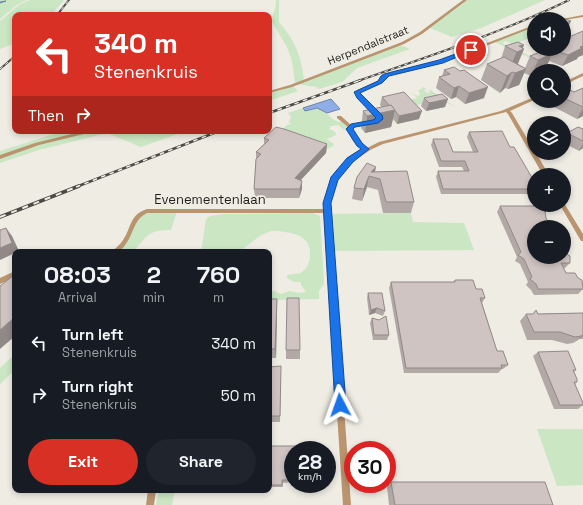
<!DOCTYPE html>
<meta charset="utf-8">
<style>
:root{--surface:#171b24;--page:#20242c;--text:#f1f3f6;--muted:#9ea1a6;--accent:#d93025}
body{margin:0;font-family:"Space Grotesk",sans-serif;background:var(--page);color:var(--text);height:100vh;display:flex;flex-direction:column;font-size:15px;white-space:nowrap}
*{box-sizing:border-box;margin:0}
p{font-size:13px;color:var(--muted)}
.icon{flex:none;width:22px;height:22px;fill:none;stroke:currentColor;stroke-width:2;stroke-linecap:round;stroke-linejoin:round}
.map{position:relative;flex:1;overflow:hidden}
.drawer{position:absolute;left:12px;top:249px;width:260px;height:244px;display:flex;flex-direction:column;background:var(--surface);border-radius:8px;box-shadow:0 2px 6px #0003}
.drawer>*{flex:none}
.top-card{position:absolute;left:12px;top:12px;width:260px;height:122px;border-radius:8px;box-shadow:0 2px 6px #0003;background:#d93025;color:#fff;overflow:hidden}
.fabs{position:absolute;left:527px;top:12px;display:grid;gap:8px}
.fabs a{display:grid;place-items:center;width:44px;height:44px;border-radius:50%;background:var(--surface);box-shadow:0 2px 6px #0003;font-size:20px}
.speed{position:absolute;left:284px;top:441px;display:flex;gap:8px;font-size:20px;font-weight:700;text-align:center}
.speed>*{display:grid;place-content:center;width:52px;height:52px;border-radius:50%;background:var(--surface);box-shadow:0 2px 6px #0003;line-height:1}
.speed small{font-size:10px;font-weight:400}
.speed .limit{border:6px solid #d22;background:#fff;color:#111}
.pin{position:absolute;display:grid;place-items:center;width:34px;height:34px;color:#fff;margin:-17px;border:2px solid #fff;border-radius:50%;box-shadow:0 1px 4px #0007}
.me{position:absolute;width:44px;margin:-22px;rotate:356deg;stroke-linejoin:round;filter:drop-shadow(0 0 3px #0008)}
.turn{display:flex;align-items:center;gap:14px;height:84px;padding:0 16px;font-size:18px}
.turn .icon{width:52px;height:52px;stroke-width:2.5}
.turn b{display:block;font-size:28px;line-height:34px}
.then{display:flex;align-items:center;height:38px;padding:0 16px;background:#0003;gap:8px;font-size:15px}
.eta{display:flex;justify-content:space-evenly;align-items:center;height:68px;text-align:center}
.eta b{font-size:24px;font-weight:700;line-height:28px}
.primary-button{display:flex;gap:8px;margin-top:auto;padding:8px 16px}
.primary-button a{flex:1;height:46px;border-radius:24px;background:var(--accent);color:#fff;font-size:16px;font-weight:700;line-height:46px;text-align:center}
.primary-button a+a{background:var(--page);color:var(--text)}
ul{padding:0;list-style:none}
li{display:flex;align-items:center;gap:12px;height:52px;padding:0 16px}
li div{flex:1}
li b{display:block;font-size:15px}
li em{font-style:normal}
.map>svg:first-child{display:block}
.green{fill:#cae6c3}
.water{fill:#8fade7;stroke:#6d82aa}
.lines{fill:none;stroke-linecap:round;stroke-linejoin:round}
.stream{stroke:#6d82aa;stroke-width:1}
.street{fill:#b9946f;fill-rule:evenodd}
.rail-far2-casing{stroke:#4b4a46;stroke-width:2}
.rail-far1-casing{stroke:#4b4a46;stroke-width:2.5}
.rail-casing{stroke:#4b4a46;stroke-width:3.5}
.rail-far2{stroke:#eeece3;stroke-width:1;stroke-dasharray:3.5;stroke-linecap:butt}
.rail-far1{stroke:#eeece3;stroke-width:1.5;stroke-dasharray:4.5;stroke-linecap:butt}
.rail{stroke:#eeece3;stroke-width:2;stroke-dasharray:6;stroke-linecap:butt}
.wall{fill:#b2a9a7}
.shaded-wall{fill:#918988}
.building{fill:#cfc4c2;stroke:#918988}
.route{fill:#1a73e8;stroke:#114b97}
.labels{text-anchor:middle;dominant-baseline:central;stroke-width:3.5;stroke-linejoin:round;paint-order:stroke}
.far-street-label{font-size:11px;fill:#1f1f1c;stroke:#eeece3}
.street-label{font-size:13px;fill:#1f1f1c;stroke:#eeece3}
</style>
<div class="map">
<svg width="583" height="505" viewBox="0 0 583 505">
<rect width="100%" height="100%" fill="#eeece3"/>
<g class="green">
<path d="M0 0H27L18 4 0 19Z"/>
<path d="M30 0H64L51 15H15V43L0 49V21L20 4Z"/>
<path d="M276 0H279V22C295 41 301 55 304 80L295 83 292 61 287 47 272 22C272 14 277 8 276 0Z"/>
<path d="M467 0H545L481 28 452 37 430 28Z"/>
<path d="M534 26V28L527 31 534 35V36L513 45 506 41 502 43 563 71H558L495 42Z"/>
<path d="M400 45 410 49 357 68 342 82 319 89 316 87 297 84Z"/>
<path d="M293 86 298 91 269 101V93Z"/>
<path d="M422 87 426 88V89L424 90 427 93 430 92 429 89 457 108 448 103H425L414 106 408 100 418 98 410 93 418 96 420 94 418 90 422 89Z"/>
<path d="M303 108 305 110C309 110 314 108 318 109 329 111 331 123 343 122L350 127 344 130 338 125 331 126 329 129 335 132 336 135 327 139 334 144 332 147 323 150 278 133 287 125 291 124 289 122 291 117 288 113Z"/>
<path d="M56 131H186L141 147 107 133 39 150 0 163V151L57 133Z"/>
<path d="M177 211 171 230C148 230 148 235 133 252H115L124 242 141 213Z"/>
<path d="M313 213 320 216 324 284 319 291V299L269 300V293L274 291 281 294 289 291 299 293 306 292 301 285V282H294L287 278V275L301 273 307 267 310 259V250L307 242 300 236 291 233 279 231H271L261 235 239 252H201L206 219 210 216 224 214Z"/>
<path d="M411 213 413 222 464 223 474 250 334 251 331 214Z"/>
<path d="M15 354V370L0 384V368Z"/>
<path d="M537 429H583V485L557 486Z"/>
<path d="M159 490H175L172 505H156Z"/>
</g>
<path class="water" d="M331 99 340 109 327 113 317 108 305 111 303 108Z"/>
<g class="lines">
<path class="stream" d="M0 2 6 1 0 3"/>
<g class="street">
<path d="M463 0H467L422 34 404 44 292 87 269 93V91L290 85 402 42 420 32Z"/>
<path d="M583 15V17L564 20V19H562Z"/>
<path d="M534 25V27L442 63 387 76 385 78 381 83 360 92 359 94 379 113V115H375L355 94 357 90 378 81 382 76 385 74 440 61Z"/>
<path d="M583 73V76L564 85V82Z"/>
<path d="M534 97V100L510 111 512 113 534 150V153H536L549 175H543L508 114 506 112 383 144 372 149 352 162 338 178 334 187 331 199 330 211 351 505H343L324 213H147C136 218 134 229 129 239 126 244 123 248 119 252H112C115 248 120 245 123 240 132 227 129 215 147 209H324C327 181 340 164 364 150L359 146 353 141 349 133 348 127 337 118V116H341L351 125 370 122V124L352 128C354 137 360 143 367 148L379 142 501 111Z"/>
<path d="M84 131H92V132L39 145 0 159V155L35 143Z"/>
<path d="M564 203 583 234V241H581L560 205H564Z"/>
<path d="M15 271V277L0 284V278Z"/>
<path d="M148 490H156L154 505H146Z"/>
</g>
<defs>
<g id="rail-far2">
<path d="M57 15 69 0"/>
<path d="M0 69 15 56"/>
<path d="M358 81C429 56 501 33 569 0"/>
</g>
<g id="rail-far1">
<path d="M269 113 361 80"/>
<path d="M76 187 219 131"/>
</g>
<path id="rail" d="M0 217 79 186"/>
</defs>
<use href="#rail-far2" class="rail-far2-casing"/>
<use href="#rail-far1" class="rail-far1-casing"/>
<use href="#rail" class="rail-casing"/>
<use href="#rail-far2" class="rail-far2"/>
<use href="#rail-far1" class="rail-far1"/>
<use href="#rail" class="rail"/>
</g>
<g class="wall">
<path d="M583 31V55L578 57 577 59 562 66 549 61 545 70 534 71V75L531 76 524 73 519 85 508 89 505 88 500 93 481 80 487 64 501 59 505 46 522 48 524 49 518 64 525 68 530 56 542 51 543 49H564Z"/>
<path d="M444 70 484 98 465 104 456 97 451 99 436 88 439 77 442 76Z"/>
<path d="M583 88V116L577 119 554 107 557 101H564V94L574 92Z"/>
<path d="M382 97 419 119 397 124 393 119 391 127 365 133 361 128 363 111 382 107 380 105Z"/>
<path d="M424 98 445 107 426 111 421 106Z"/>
<path d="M583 129V148L579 151 564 143V138L567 133Z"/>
<path d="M469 132 510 147 534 181V188L529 194H441L436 177 438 171H464L462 167H439L431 145 433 139 453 152H473L467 137Z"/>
<path d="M264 138 327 144 326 153 301 180 302 189 299 198H255L254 189 256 158V152L264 144Z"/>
<path d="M375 172 414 202 411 213H383L378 190 367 187 362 201 352 199 354 188Z"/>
<path d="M500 206 546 218 570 263 565 268H564L566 273 583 289 578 294 534 295 531 290 526 285 528 282 520 264 515 261 517 257 497 212Z"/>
<path d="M455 280 476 289 485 298 482 303 497 351 508 365 503 369H502L498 373H404L389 288 391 282H453Z"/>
<path d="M368 293 385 311 383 316 375 313 369 315 367 298Z"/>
<path d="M269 299H277V309L276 358H269Z"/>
<path d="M583 313V339H579L573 343 567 344 552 340H527L520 321 526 314Z"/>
<path d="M372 318 389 335 387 340H373L370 323Z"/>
<rect x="286" y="350" width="14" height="9"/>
<path d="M538 352 576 370 574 372 577 382 575 384 583 403V405L578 409H554L533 356Z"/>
<path d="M269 367 281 373 280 422H269Z"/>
<path d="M269 446 293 450V482L283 483V487H269Z"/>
<path d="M391 482 553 505H389L387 487Z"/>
</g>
<g class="shaded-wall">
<path d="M571 21 566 31 564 32V24Z"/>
<path d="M524 45 522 50 524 49 517 65 510 68 519 46Z"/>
<path d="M583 45V55L578 57 577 59 562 66 568 55Z"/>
<path d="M552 54 545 70 542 71H534V75L531 76 538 60Z"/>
<path d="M526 69 519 85 508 89 515 73Z"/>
<path d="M512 72 505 88 500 93 507 76Z"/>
<path d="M459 86 456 97 451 99 454 88Z"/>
<path d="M488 87 484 98 465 104 469 93Z"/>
<path d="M448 99 445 107 426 111 429 103Z"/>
<path d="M583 108V116L577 119Z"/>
<path d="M395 110 391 127 365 133 367 116Z"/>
<path d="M422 111 419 119 397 124 399 116Z"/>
<path d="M327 144 326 153 295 186V178Z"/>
<path d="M583 144V148L579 151Z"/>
<path d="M376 167 374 177 371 172Z"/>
<path d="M369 176 367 187 362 201 364 189Z"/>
<path d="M302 181V189L299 198 300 189Z"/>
<path d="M6 228 12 236 19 251 15 252V253L0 260V248Z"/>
<path d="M277 299V309L276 358 275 349Z"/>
<path d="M377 308 375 313 369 315 371 310Z"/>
<path d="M15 317V336L0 349V330Z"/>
<path d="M583 335V336L579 339 573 343Z"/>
</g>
<g class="building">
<path d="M560 17 571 21 564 24V19H555Z"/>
<path d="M583 31V46L580 47 582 48 568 55 551 49H564V39Z"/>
<path d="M518 42 524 45 519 46 524 49 517 52 505 46Z"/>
<path d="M545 50 552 54 538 60 530 56Z"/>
<path d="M504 57 526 69 515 73 512 72 507 76 487 64Z"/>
<path d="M454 67 460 71 464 70 488 87 469 93 459 86 454 88 439 77 450 74 444 70Z"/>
<path d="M583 88V107L564 98V94L570 90 574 92Z"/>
<path d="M404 92 422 111 399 116 391 105 390 106 382 97Z"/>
<path d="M442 94 448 99 429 103 424 98Z"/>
<path d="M391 105 395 110 367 116 363 111Z"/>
<path d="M276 127 284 129 327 144 295 178 302 181 300 189H254L256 159 261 154 256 152 269 140 264 138Z"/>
<path d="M578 127 583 129V141L567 133Z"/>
<path d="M502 131 510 147H514L534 181V185H531L533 189H443L438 171H469L465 161H441L433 139H448L453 152H478L469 132Z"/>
<path d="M367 163 376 167 371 172 407 171 414 202H386L380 179 369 176 364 189 354 188 357 177Z"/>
<path d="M500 206H540L545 211 546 218 551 227H534V257H564V251L565 253 570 256V263H561L566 273H575L578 278 582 280 583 289H538L536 284 530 279 532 277 524 259 518 255 521 252Z"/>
<path d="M6 228 12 243 0 248V230Z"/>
<path d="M14 275 15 276V317L0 330V286Z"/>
<path d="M455 280H473L476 289H482L485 298H480L497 351H503L508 365H501L502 368H406L391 282H455Z"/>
<path d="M368 293H382L385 311 377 308 371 310Z"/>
<path d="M287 298H299L300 350H286Z"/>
<path d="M269 299H277L275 349H269Z"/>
<path d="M536 310 538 314 583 313V335L581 336 575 337 560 332H534L526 314H533Z"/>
<path d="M386 316 389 335H374L372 318 379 320Z"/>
<path d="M568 351 576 370H573L577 379V382H574L583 403V405H560L538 352Z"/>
<path d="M281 366 280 416H269V367Z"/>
<path d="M269 446H302L303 450H293V480H282V485H269Z"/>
<path d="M391 482H545L553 505H395Z"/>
</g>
<path class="route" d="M469 49 474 50 443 63 389 76 382 83 360 93 382 115 383 119 378 123 355 127 353 129 362 143 369 149 353 162 338 180 331 203 346 405 345 409 340 411 336 409 335 405 323 203 331 177 347 158 361 149 357 146 346 129 351 124 373 120 376 118 357 98 354 92 378 81 381 76 384 74 439 60Z"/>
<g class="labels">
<g class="far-street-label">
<text transform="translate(368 45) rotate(-22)">Herpendalstraat</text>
</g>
<g class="street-label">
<text x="210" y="199">Evenementenlaan</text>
</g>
</g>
</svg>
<div class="fabs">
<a><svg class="icon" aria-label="sound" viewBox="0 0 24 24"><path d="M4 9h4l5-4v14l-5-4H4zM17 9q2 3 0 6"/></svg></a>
<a><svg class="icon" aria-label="search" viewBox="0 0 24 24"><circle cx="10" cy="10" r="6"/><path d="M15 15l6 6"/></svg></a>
<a><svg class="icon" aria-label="layers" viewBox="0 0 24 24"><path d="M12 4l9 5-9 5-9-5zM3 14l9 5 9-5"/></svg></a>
<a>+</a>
<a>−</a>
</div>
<div class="speed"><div>28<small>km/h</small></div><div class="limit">30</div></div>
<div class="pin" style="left:471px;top:50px;background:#d93025"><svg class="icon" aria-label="arrive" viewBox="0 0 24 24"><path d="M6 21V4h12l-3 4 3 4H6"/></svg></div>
<svg class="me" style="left:340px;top:405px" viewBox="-20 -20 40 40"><path d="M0-17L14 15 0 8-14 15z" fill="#1a73e8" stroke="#fff" stroke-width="4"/></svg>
<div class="top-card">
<div class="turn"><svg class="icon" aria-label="left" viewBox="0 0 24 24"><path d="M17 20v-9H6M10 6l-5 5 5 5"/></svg><div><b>340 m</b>Stenenkruis</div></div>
<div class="then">Then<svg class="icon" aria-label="right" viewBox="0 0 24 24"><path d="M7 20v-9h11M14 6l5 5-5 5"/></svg></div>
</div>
<section class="drawer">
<div class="eta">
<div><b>08:03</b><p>Arrival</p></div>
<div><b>2</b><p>min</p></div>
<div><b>760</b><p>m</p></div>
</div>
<ul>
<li><svg class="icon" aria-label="left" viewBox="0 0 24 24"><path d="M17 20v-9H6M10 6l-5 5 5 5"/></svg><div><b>Turn left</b><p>Stenenkruis</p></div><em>340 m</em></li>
<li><svg class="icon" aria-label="right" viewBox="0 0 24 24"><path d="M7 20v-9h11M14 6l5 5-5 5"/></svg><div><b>Turn right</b><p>Stenenkruis</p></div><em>50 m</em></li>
</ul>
<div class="primary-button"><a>Exit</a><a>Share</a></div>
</section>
</div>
